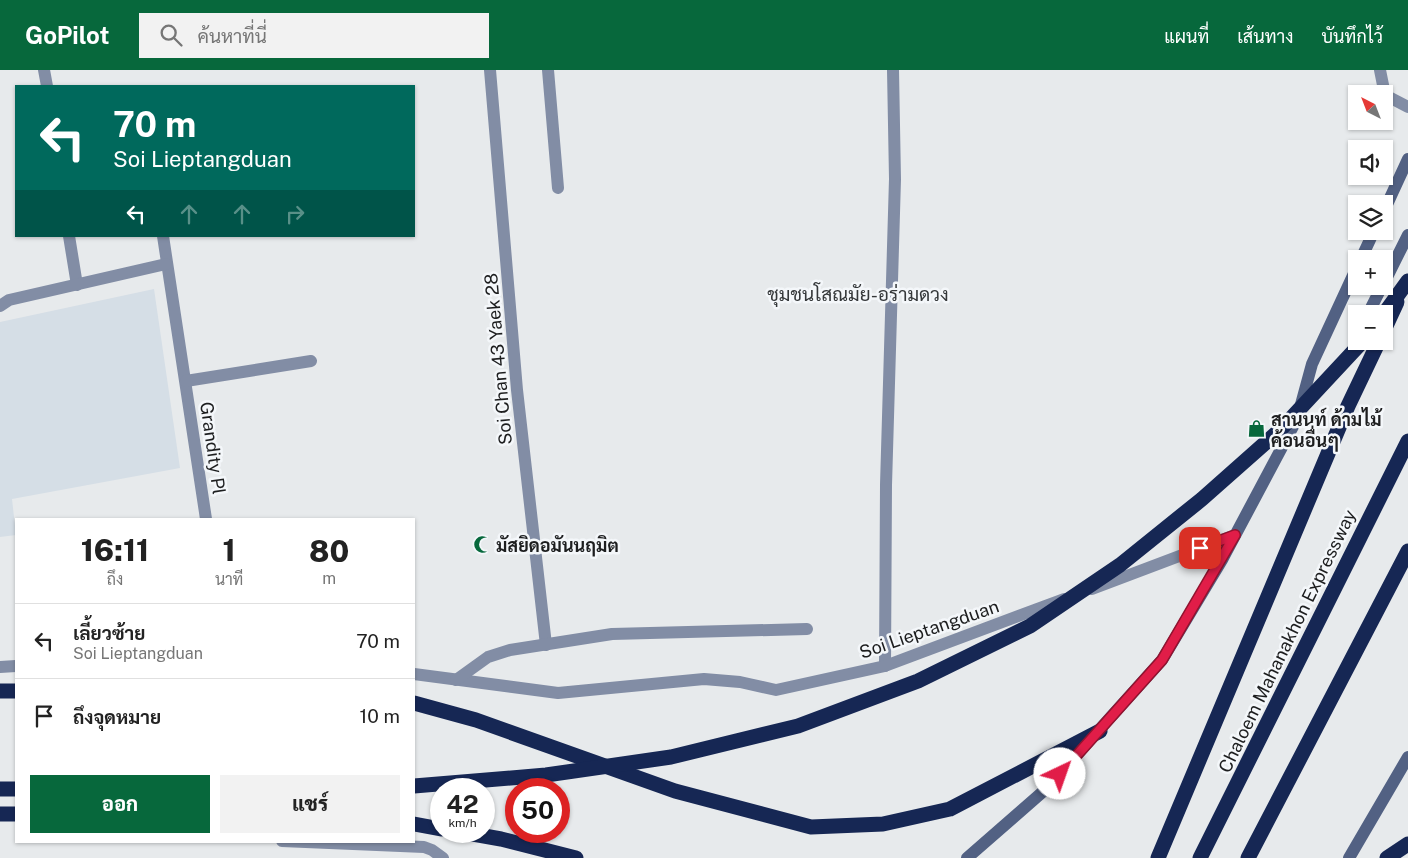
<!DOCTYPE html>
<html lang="th">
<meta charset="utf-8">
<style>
:root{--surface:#fff;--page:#f2f2f2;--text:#222;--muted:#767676;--line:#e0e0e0;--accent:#07683c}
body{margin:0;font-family:"Public Sans",Sarabun,sans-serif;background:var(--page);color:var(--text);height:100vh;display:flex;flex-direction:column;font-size:19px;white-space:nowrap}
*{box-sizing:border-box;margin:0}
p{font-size:16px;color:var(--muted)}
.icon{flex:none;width:28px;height:28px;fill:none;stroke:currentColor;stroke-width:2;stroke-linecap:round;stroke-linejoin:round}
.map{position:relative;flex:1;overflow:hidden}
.sheet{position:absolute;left:15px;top:448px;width:400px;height:325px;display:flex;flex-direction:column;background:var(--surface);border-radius:0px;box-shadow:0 1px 4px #0004}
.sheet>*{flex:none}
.hud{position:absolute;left:15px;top:15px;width:400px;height:152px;border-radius:0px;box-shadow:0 1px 4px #0004;background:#00695c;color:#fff;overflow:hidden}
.needle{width:32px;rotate:318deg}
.fabs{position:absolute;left:1348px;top:15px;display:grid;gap:10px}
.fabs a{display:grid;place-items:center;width:45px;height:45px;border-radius:0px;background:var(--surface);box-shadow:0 1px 4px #0004;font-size:25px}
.speed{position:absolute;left:430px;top:708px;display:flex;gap:10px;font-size:25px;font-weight:700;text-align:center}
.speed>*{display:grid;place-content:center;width:65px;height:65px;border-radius:50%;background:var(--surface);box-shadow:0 1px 4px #0004;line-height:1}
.speed small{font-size:12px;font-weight:400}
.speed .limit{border:8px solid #d22;background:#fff;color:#111}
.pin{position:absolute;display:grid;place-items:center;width:42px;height:42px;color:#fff;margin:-21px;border-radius:10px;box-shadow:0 2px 8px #0006}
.me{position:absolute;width:55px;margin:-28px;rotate:42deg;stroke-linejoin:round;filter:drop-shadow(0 0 4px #0008)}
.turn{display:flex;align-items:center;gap:18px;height:105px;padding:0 15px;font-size:22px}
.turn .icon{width:65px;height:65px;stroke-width:2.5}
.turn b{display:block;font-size:35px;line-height:42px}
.lanes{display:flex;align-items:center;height:48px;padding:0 15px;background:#0003;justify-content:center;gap:25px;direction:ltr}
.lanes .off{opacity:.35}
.eta{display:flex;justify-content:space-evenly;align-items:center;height:85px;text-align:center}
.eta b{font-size:30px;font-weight:800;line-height:35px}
.cta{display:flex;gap:10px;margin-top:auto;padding:10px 15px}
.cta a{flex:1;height:58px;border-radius:0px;background:var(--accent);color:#fff;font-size:20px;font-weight:800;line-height:58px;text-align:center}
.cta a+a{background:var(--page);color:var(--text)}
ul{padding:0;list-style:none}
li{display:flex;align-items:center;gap:15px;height:75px;padding:0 15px;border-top:1px solid var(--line)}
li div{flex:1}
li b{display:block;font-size:19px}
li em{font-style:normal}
header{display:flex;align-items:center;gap:30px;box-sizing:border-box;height:70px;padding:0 25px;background:var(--accent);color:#fff}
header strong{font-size:24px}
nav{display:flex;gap:28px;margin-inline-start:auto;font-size:18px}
.search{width:350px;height:45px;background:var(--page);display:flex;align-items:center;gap:12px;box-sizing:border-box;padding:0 18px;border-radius:0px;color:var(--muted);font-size:19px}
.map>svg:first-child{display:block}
.built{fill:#d5dee6}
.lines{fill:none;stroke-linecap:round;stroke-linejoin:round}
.minor{stroke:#828da5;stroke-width:12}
.secondary{stroke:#526183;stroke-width:12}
.motorway{stroke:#162754;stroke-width:15}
.motorway-bridge{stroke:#162754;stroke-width:15}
.route-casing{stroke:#92132f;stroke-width:12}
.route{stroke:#e11d48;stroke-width:9}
.labels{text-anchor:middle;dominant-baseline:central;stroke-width:5;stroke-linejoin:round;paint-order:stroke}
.street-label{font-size:18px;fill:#1d1e1f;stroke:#f4f7fa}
.poi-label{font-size:18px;font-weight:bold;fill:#1d1e1f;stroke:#f4f7fa;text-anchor:start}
.neighbourhood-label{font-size:19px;fill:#35383a;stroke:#f4f7fa}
</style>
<header>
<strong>GoPilot</strong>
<div class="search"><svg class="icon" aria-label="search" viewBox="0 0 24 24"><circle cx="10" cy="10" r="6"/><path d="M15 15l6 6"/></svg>ค้นหาที่นี่</div>
<nav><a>แผนที่</a><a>เส้นทาง</a><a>บันทึกไว้</a></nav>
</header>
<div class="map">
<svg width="1408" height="788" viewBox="0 0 1408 788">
<rect width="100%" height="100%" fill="#e7eaec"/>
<path class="built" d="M154 219 180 398 12 429 16 465 0 467V252Z"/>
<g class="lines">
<g class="minor">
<path d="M44 0 47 16"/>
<path d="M490 0 517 320 546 575"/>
<path d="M548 0 558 118"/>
<path d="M1380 0 1385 25 1408 37"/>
<path d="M69 166 77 215"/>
<path d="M163 166 206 449"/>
<path d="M0 236 9 230 166 194"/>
<path d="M186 311 311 291"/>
<path d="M1092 519 1235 465"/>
<path d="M885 596 886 415 895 109 893 0"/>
<path d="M0 597 16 596"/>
<path d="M414 604 558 623 704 609 740 612 776 620 885 596 1064 529"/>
<path d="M456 610 488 587 510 580 612 564 807 559"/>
<path d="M282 771 424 777 432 780 443 788"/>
</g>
<g class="secondary">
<path d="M1384 141 1408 89"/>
<path d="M1361 189 1374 161"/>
<path d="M1384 213 1408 165"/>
<path d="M1368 244 1382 216"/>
<path d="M967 788 1046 719 1162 590 1222 490 1297 349 1312 294 1356 199"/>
<path d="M1349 788 1408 687"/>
</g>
<g class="motorway">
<path d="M1384 260 1397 232"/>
<path d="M0 621H16"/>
<path d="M414 633 476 650 675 721 811 757 883 754 950 739 1100 661"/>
<path d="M0 719H16"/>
<path d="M0 744H16"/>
<path d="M414 754 441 759"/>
<path d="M456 761 501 769 576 788"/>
<path d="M1158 788 1348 336 1379 271"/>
<path d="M1200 788 1408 371"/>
<path d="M1248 788 1408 481"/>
<path d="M1387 788 1408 774"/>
</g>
<g class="motorway-bridge">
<path d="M1384 244 1408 211"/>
<path d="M414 716 546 705 671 687 798 656 918 611 1030 556 1120 495 1202 429 1281 359 1363 271"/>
</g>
</g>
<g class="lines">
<defs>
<path id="route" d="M1060 704 1162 590 1235 465 1200 478"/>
</defs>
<use href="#route" class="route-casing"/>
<use href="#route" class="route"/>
</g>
<defs>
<symbol id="shop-bare" viewBox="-9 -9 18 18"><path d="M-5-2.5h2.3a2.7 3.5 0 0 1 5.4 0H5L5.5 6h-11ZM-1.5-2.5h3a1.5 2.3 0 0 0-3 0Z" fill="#07683c" stroke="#f4f7fa" stroke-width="2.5" paint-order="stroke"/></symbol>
<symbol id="mosque-bare" viewBox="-9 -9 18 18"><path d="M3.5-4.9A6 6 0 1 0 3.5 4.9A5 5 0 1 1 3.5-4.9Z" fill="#07683c" stroke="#f4f7fa" stroke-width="2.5" paint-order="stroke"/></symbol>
</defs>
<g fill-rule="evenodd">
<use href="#shop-bare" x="1244" y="346" width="25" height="25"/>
<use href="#mosque-bare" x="470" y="462" width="25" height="25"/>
</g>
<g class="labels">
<g class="street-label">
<text transform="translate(498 289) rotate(-95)">Soi Chan 43 Yaek 28</text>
<text transform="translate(213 378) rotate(82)">Grandity Pl</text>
<text transform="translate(929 559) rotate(-19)">Soi Lieptangduan</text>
<text transform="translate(1287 571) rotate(-64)">Chaloem Mahanakhon Expressway</text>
</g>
<g class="poi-label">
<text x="1271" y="349">สานนท์ ด้ามไม้<tspan x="1271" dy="21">ค้อนอื่นๆ</tspan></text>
<text x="496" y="475">มัสยิดอมันนฤมิต</text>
</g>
<g class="neighbourhood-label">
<text x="858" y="224">ชุมชนโสณมัย-อร่ามดวง</text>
</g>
</g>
</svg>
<div class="fabs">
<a><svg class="needle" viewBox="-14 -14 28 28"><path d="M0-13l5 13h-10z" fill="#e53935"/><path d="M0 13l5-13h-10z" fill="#767676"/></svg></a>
<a><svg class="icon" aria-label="sound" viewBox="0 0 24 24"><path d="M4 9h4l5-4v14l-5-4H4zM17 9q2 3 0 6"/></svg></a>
<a><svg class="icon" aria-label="layers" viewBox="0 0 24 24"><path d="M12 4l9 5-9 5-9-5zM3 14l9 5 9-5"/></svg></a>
<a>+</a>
<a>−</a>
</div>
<div class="speed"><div>42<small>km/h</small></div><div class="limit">50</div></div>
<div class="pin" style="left:1200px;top:478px;background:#d93025"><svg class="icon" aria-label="arrive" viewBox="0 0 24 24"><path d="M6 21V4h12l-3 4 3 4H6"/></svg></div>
<svg class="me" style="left:1060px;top:704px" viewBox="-20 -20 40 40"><circle r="19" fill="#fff"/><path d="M0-13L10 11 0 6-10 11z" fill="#e11d48"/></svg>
<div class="hud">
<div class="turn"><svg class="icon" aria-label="left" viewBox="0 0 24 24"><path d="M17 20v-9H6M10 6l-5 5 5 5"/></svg><div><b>70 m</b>Soi Lieptangduan</div></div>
<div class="lanes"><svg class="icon" aria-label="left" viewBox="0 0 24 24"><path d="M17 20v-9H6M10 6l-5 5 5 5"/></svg><svg class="icon off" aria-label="ahead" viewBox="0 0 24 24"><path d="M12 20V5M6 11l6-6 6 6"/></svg><svg class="icon off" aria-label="ahead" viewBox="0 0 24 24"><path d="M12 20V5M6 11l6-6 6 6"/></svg><svg class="icon off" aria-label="right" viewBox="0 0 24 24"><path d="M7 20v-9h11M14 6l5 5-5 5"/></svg></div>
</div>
<section class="sheet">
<div class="eta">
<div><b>16:11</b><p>ถึง</p></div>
<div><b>1</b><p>นาที</p></div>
<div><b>80</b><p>m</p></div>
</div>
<ul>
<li><svg class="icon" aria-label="left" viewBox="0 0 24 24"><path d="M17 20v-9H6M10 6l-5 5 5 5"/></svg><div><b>เลี้ยวซ้าย</b><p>Soi Lieptangduan</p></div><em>70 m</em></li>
<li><svg class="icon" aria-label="arrive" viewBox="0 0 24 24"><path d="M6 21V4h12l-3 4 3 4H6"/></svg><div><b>ถึงจุดหมาย</b></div><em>10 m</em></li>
</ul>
<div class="cta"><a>ออก</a><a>แชร์</a></div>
</section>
</div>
